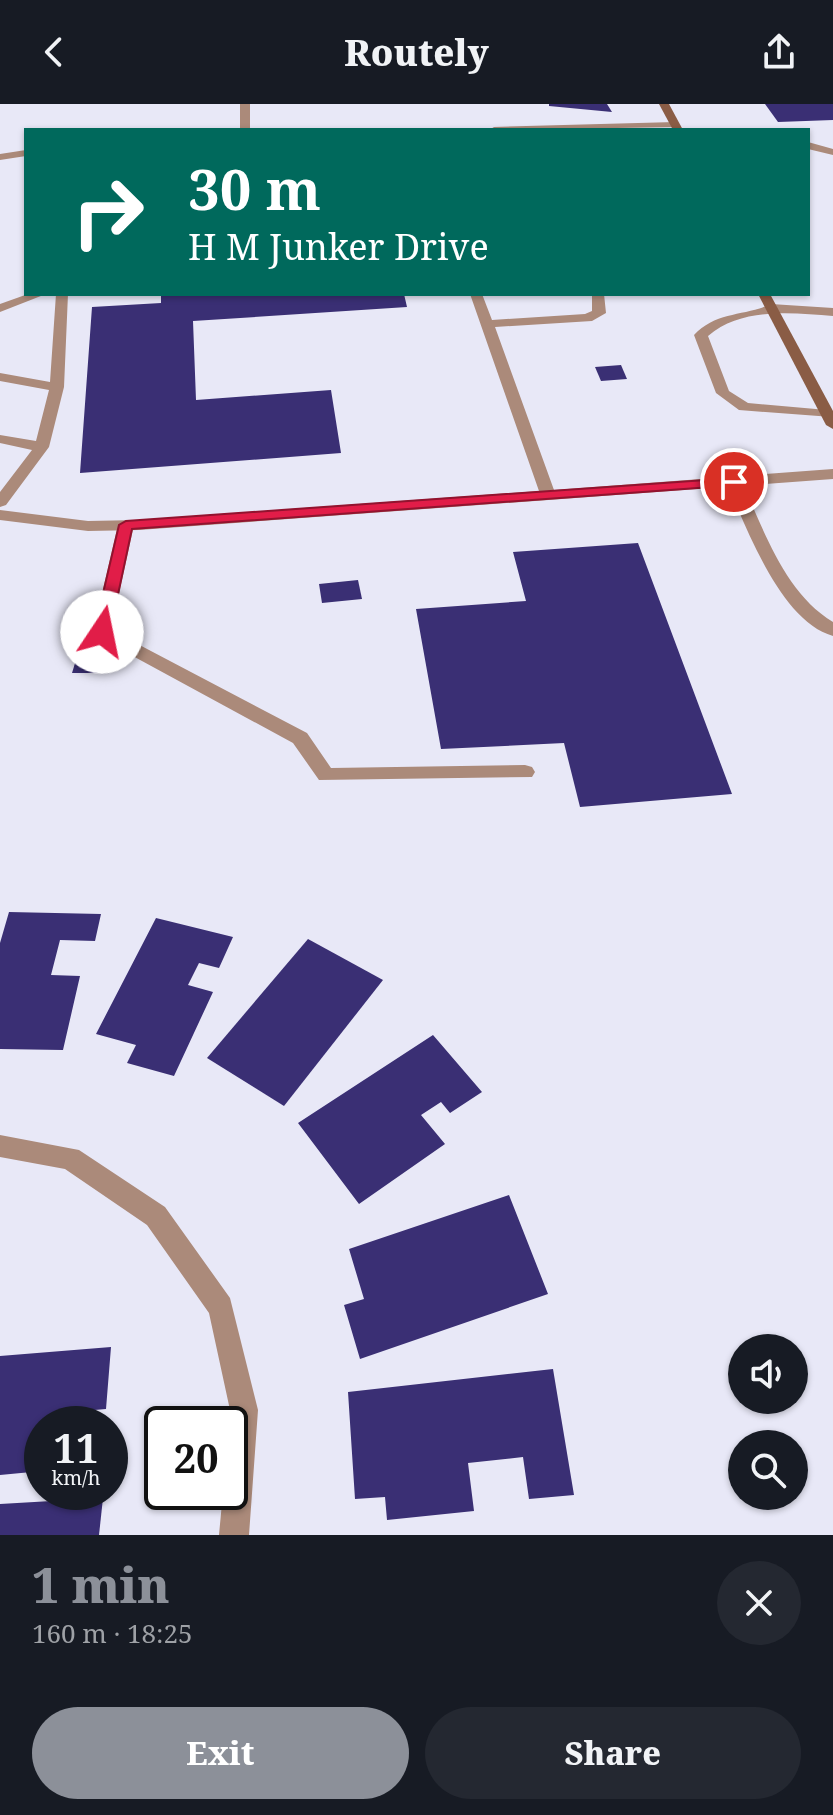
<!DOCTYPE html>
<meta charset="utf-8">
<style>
:root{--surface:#171b24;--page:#242831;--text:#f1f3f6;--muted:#9ea1a6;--accent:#8c9099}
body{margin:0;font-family:"Noto Serif",serif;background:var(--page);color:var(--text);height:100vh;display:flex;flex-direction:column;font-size:30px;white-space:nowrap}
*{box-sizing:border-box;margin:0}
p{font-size:26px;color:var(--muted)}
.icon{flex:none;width:44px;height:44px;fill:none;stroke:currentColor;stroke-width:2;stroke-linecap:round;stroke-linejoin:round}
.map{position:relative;height:1431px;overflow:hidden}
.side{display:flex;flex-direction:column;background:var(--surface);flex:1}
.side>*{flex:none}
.banner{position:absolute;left:24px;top:24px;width:786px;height:168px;border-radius:0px;box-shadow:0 2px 6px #0004;background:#00695c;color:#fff;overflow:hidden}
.fabs{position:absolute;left:728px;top:1230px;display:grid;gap:16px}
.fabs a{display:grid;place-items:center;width:80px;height:80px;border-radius:50%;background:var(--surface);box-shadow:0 2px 6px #0004;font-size:40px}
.speed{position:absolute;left:24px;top:1302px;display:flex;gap:16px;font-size:40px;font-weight:700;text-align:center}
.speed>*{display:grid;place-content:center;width:104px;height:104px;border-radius:50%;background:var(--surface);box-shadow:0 2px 6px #0004;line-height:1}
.speed small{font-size:20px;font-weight:400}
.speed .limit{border:4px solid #111;border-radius:12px;background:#fff;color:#111}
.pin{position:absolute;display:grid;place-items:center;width:68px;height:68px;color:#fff;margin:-34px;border:4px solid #fff;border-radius:50%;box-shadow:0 2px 8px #0007}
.me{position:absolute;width:88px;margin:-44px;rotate:11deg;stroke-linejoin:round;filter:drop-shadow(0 0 6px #0008)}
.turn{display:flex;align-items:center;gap:28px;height:168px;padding:0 32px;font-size:36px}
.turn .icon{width:104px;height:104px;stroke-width:2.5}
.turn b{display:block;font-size:56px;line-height:68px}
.round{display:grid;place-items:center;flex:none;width:84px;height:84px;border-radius:42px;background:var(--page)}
.summary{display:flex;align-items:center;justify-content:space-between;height:136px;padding:0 32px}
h1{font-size:48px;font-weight:800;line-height:60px;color:var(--accent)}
.button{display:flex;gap:16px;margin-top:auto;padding:16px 32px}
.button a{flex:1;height:92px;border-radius:48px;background:var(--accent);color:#fff;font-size:32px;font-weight:800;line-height:92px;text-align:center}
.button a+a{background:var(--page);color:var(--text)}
header{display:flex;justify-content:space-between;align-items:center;height:104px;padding:0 32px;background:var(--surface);font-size:36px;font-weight:800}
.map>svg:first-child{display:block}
.building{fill:#3a2f74}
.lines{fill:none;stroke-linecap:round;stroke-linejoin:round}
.service{fill:#ab8a7a;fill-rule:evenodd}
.minor{fill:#ab8a7a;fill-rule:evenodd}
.secondary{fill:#8a5c45;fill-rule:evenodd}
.route{fill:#e11d48;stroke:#92132f;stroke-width:2}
</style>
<header><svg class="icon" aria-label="back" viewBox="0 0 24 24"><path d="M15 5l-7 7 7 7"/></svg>Routely<svg class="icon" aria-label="share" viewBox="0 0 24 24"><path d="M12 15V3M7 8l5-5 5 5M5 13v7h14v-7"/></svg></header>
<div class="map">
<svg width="833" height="1431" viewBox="0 0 833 1431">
<rect width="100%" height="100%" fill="#e8e8f7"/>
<g class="building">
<path d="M549 0H607L612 8 549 2Z"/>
<path d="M765 0H833V16L778 18Z"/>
<path d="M161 190H404L407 203 193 217 196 296 331 286 341 349 80 369 92 203 161 199Z"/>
<path d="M621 261 627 275 601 277 595 263Z"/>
<path d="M638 439 732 690 580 703 564 639 441 645 416 505 526 497 513 448Z"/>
<path d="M358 476 362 495 322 499 319 480Z"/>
<path d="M80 543H106L99 569H72Z"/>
<path d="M9 808 101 810 95 837 60 836 51 871 80 872 63 946 0 945V839Z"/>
<path d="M156 814 233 833 219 864 199 859 188 881 213 888 174 972 127 959 136 941 96 930Z"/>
<path d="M308 835 383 876 284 1002 207 954Z"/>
<path d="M433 931 482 988 450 1009 441 998 421 1011 445 1040 359 1100 298 1019Z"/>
<path d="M509 1091 548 1190 360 1255 344 1201 364 1195 349 1145Z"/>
<path d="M111 1243 106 1305 83 1307 82 1320H42V1367L0 1371V1252Z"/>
<path d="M553 1265 574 1391 529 1395 523 1353 468 1359 474 1407 387 1416 385 1393 355 1395 348 1288Z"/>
<path d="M103 1394 99 1431H0V1400Z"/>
</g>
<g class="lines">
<g class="service">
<rect x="240" y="0" width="10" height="26"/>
<path d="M808 38 833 45V51L808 45Z"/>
<path d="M28 190H46L0 208V200Z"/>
<path d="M56 190H68L64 283 49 343 6 401 0 403V388L32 346 0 339V331L36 337 49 286 0 277V269L50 278Z"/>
<path d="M771 200 833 204V212C792 209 742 203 708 232L729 287 748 299 827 306 832 307V313L739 306 716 289 694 231C716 207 746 212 771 200Z"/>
<path d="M734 373 742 378C764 427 785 489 833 518V532C780 517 747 424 726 378Z"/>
<path d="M126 416 134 421 111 526 307 629 331 664 525 661 532 663 535 668 532 673 319 676 293 639 96 532 93 528 118 421Z"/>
</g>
<g class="minor">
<path d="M675 18 679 19V23L489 26 494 23Z"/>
<path d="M26 46V52L0 56V50Z"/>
<path d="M470 190H482L492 216 585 210 592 207V190H604L606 209 592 217 495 223 554 386 833 365V375L139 426 88 427 0 416V406L88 417 139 416 539 387Z"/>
<path d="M0 1031 79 1046 165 1103 230 1194 258 1306 249 1431H219L223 1388H230V1306L209 1209 147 1121 65 1065 0 1053Z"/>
</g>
<g class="secondary">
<path d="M659 0H669L683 26H673Z"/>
<path d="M758 190H770L833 307V325L826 321Z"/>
</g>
</g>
<path class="route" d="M734 374 739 375V381L132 425 110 528 102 533 94 528 119 421 126 417Z"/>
</svg>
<div class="fabs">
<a><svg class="icon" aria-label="sound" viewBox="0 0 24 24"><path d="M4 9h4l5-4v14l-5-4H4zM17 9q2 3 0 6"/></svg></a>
<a><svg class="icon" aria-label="search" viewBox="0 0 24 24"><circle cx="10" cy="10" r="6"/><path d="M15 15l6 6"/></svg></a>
</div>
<div class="speed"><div>11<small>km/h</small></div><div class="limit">20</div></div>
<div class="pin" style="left:734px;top:378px;background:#d93025"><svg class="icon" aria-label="arrive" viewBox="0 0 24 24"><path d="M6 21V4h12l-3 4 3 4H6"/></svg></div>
<svg class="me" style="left:102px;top:528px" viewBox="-20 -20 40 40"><circle r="19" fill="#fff"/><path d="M0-13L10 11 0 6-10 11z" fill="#e11d48"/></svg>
<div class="banner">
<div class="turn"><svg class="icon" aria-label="right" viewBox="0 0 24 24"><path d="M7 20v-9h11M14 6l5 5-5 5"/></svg><div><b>30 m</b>H M Junker Drive</div></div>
</div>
</div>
<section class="side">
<div class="summary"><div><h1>1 min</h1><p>160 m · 18:25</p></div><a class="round"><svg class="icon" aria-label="close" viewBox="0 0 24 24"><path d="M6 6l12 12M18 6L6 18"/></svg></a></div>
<div class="button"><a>Exit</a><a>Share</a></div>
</section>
